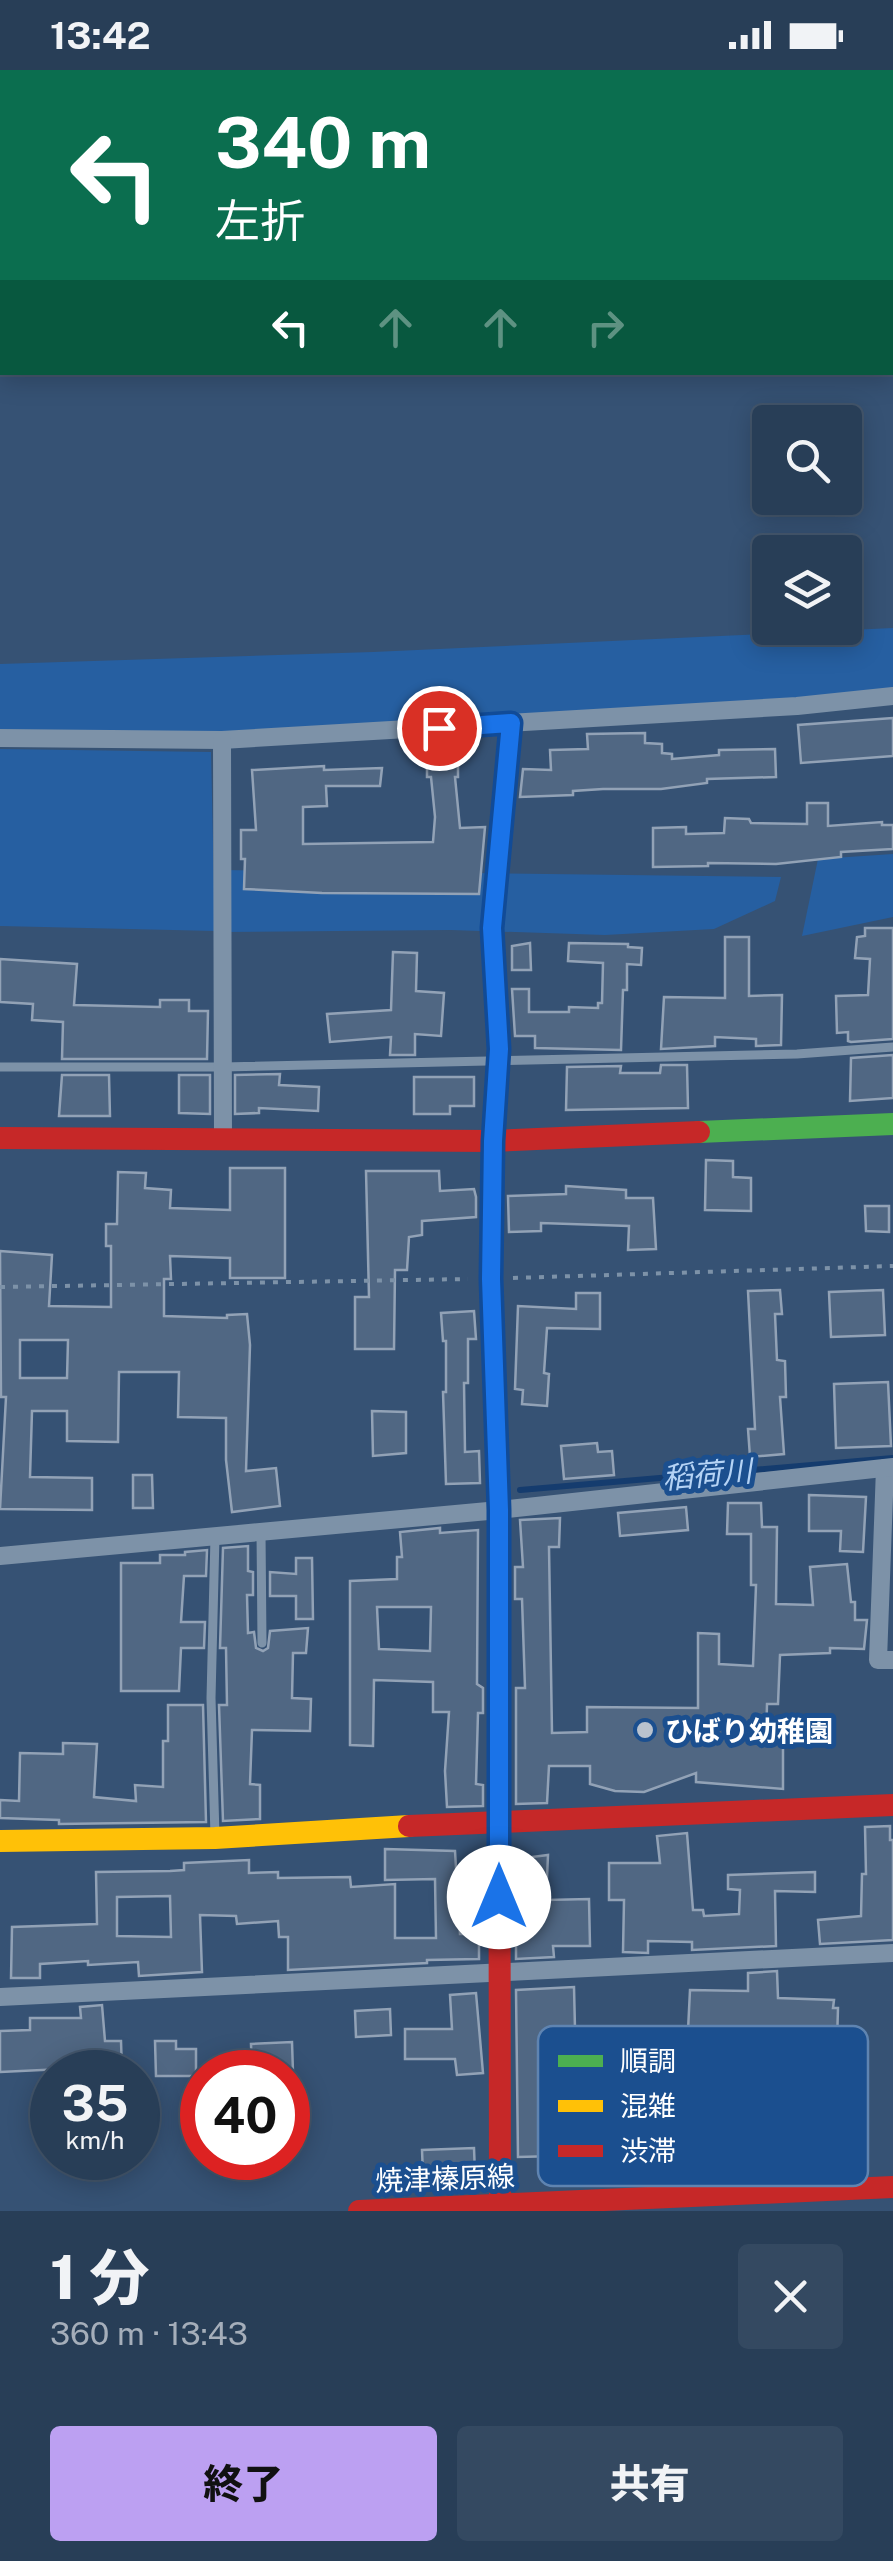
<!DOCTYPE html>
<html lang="ja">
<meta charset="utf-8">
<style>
:root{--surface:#283e57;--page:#344961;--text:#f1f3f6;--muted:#a5aeba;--line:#44576d;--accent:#bca0f2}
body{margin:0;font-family:"Public Sans","Noto Sans JP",sans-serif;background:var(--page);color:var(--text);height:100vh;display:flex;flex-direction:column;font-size:38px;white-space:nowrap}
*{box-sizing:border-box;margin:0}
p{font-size:32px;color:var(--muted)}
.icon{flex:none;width:55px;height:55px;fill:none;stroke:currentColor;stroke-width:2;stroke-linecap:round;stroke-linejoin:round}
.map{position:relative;height:2141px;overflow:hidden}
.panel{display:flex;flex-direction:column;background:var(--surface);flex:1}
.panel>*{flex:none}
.top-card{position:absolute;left:0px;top:0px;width:895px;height:305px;box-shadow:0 5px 25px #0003,0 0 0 2px var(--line);background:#0b6e4f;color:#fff;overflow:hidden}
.tools{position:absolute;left:752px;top:335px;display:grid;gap:20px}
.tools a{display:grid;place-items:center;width:110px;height:110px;border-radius:10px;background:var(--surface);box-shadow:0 5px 25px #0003,0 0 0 2px var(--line);font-size:50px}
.speed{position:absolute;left:30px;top:1980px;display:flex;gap:20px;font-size:50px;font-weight:700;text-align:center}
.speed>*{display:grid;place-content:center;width:130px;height:130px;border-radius:50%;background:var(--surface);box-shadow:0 5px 25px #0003,0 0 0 2px var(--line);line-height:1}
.speed small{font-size:25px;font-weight:400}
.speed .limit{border:15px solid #d22;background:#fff;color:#111}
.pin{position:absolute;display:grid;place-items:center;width:85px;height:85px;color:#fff;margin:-42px;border:5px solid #fff;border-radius:50%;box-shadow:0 2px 10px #0007}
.me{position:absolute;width:110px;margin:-55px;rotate:0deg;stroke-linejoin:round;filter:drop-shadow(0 0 8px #0008)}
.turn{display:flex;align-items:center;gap:35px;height:210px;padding:0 50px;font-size:45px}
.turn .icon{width:130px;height:130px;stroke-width:2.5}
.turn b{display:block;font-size:70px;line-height:85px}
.lanes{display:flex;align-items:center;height:95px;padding:0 50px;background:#0003;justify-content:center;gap:50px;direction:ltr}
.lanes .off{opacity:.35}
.round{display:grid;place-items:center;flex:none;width:105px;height:105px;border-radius:10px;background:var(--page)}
.headline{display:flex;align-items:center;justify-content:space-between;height:170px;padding:0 50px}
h1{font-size:60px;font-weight:800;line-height:75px}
.action{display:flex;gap:20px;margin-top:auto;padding:20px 50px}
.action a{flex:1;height:115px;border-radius:10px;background:var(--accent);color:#111;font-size:40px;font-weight:800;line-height:115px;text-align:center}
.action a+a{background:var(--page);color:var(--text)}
.status{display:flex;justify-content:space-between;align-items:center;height:70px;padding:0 50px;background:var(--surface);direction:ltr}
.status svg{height:28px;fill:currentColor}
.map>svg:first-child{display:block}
.green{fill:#265fa1}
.water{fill:#153c6e}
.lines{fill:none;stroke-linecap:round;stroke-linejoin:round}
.stream{stroke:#153c6e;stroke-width:6}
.building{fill:#506783;stroke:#92a2b6;stroke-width:2.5;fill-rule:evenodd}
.path{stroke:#7d92a8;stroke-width:4;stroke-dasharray:5 8;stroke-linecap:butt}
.lane{stroke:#7d92a8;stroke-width:9}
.street{stroke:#7d92a8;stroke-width:18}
.fast{stroke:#4caf50;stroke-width:22}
.slow{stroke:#ffc107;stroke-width:22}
.jam{stroke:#c62828;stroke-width:22}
.route-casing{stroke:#114b97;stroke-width:25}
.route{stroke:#1a73e8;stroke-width:18}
.poi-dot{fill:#b9c2ce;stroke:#1b4f8f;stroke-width:4}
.labels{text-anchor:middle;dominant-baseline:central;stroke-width:10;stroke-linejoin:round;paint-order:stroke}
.poi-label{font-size:28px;font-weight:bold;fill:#fff;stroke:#1b4f8f;text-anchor:start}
.street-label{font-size:28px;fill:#fff;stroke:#1b4f8f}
.water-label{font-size:30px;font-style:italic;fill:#b5d3f5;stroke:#1b4f8f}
.key{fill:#1b4f8f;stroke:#5f84b1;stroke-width:2.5}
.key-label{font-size:28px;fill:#fff}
</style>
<div class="status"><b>13:42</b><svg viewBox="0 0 49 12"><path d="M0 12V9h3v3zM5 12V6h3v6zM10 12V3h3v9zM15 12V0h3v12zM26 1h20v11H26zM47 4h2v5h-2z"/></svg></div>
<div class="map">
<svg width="893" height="2141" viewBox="0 0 893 2141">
<rect width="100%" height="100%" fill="#365274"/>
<g class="green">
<path d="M893 558V622L222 670 0 664V594L373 582Z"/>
<path d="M0 679 211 682 215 861 0 856Z"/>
<path d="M893 784V847L802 866 818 789Z"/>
<path d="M223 800 781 807 775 831 714 859 605 865 451 860 223 862Z"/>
</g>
<path class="water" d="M0 0H893V224L892 2H2V221Z"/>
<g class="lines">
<path class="stream" d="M520 1420 893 1388"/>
</g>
<g class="building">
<path d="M893 648V686L801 693 798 655Z"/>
<path d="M645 663V673L662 674V683L672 684V689L719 685V680L775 679 776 707 707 709V713L661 719H603L573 721V725L520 727 523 699 551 700 550 680 588 679 587 664Z"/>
<path d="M427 673H458V707H455L460 758 485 757 479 824 322 823 244 819 245 789H241V760H256L252 700 324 696V700L382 698 380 716H326L327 736 303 737V774L433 772 435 747 431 707H427Z"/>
<path d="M807 733H828V756L882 752V755H893V779L841 782V787L776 794 708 793V796L653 797V758L686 757V764L724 763 725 748 749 749 751 753 807 754Z"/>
<path d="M865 858H893V969L851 972 848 971V962L837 963 836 926 868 925 870 889 855 888 857 867 865 866Z"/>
<path d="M725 867H749V926L782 925 781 975 756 976V969L715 967V976L661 979 664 927 725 928Z"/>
<path d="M530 873 531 900H512V876Z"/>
<path d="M569 873 628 874V877L642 878 641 895 627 894V920H623L621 980 535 978V966H515L512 919H529V942H569V937L598 938V933H602L603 893 568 891Z"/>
<path d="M393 882 417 883 416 921 444 923 441 966 415 964V985H390L391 967 330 972 327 944 391 940Z"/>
<path d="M0 889 77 894 74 935 160 937V930H189V941H208L207 989H62L63 952 32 950 33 934 0 932Z"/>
<path d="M893 985V1028L850 1031 851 988Z"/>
<path d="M661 995H687L688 1038 566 1040 567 997 621 996 620 1003H660Z"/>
<path d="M280 1004 279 1015 319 1017 318 1041 259 1038V1043L235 1044V1005Z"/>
<path d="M62 1005H109L110 1046H59Z"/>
<path d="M179 1005H210V1044L179 1043Z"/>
<path d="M414 1007H474V1036H450V1044H414Z"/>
<path d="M706 1090 733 1091V1107L751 1108V1141L705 1140Z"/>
<path d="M230 1098H285V1208H230V1188L170 1186 171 1209H164V1246L227 1248V1245L247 1244 250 1275 246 1401 276 1398 280 1436 232 1442 226 1390V1348L178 1347 179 1302H119L118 1372 67 1371V1341H32L30 1407 92 1408V1440L0 1439 6 1327H1L0 1181 52 1185 49 1236 111 1237V1176H106V1154H117L118 1102 146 1103 145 1118 171 1120 170 1138 230 1140ZM20 1270H68L67 1308H20Z"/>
<path d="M366 1101H439L440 1121 474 1119 476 1127V1147L422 1151V1165L409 1167 407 1200H395L394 1279H355V1227H369Z"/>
<path d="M566 1116 626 1120V1128H653L656 1179 628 1180 629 1156 541 1153V1161L509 1162 508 1126 566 1124Z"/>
<path d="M865 1136H889V1162L866 1161Z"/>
<path d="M780 1220 782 1244H775L777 1290 785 1291 786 1327H780L784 1384 750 1387 748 1359H755L748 1221Z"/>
<path d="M883 1220 885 1265 831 1267 829 1222Z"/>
<path d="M576 1223H600V1259L547 1258 544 1303 549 1304 547 1336 522 1334 523 1320 515 1319 518 1236 576 1239Z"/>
<path d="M474 1241 476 1269H468V1313H464L465 1382 479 1381 480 1413 446 1414 443 1322H446V1271H443L441 1243Z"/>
<path d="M888 1312 891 1376 836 1378 834 1314Z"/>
<path d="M372 1341 406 1342V1383L373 1386Z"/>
<path d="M597 1373 598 1382 612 1381 614 1405 564 1409 561 1376Z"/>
<path d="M133 1405H152L153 1438H133Z"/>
<path d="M809 1425 866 1427 863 1482 840 1481 841 1461H809Z"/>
<path d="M728 1433H761L762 1457H777L776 1534 813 1535 810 1497 847 1494 851 1532H855V1550H867L864 1579 830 1578V1583L780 1585 778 1634H767L766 1673H783V1719L696 1712V1703L644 1722 615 1721 590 1714V1696H549L547 1733 516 1734V1618H525L522 1529H515V1497H523L520 1450 560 1448 559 1477H549L552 1663 587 1662V1637L698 1638V1563L719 1564V1594L753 1596 756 1515H751V1464H727Z"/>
<path d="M686 1437 688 1460 620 1466 618 1443Z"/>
<path d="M440 1458V1463L478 1460 477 1614 483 1618V1643H478L476 1714 483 1715V1736L447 1737 445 1701 449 1642H433V1612L374 1610 373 1676 350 1675V1511L397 1509V1487H402L400 1462ZM377 1537H431L430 1581 379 1579Z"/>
<path d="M248 1476V1501L253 1502V1525H247L248 1563 254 1562 256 1578 263 1581 268 1578 270 1561 308 1558 306 1583H293L292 1628 311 1629 310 1661 252 1660 250 1714 260 1715V1749L223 1751 219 1635H227L226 1578H220L223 1478Z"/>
<path d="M207 1480 206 1506H184L181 1552H205L204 1578H181L179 1621H121V1493H160V1485H185V1482Z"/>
<path d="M296 1488H312L313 1549H296V1526H270V1502L296 1504Z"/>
<path d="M168 1635H203L206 1752 59 1754V1750L0 1748V1730L19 1731 20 1683 63 1684V1673L97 1674 94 1727 136 1731 135 1715 163 1717V1671H168Z"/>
<path d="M890 1756V1770H893V1870L820 1874 818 1850 861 1846 862 1804H866L865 1757Z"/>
<path d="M687 1763 693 1840H703L704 1846 739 1844 740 1820 728 1819V1805L815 1802V1822L775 1821 776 1876 692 1880V1872L648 1871V1883L623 1882 624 1830H609V1793H660L657 1766Z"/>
<path d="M385 1779 455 1781 460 1864H479V1889L427 1890V1893L288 1900V1867H279L278 1851 237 1854 236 1846 200 1845 202 1902 139 1906 138 1892 88 1895V1891L40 1894V1908H11L12 1857 97 1854 96 1802 170 1801 184 1800V1793L249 1790V1803L278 1802V1808L350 1807 351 1817 395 1814V1868H436L435 1809 385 1810ZM170 1826 171 1867 117 1866V1827Z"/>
<path d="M548 1785 546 1830 589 1829 590 1876H553L554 1887 516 1889V1789Z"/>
<path d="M777 1901 778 1928 834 1930 833 1938H838L837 1972 773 1970 772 1982 743 1980 744 1998 714 1995V2000L686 2001 690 1920 748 1921V1903Z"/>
<path d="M574 1917 575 1959H593V1984L556 1985V2086L518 2087 516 1920Z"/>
<path d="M476 1923 483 2003 457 2005 455 1989H405V1959H452L450 1925Z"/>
<path d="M102 1935 105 1971H121L122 2002H83V1998L0 2002V1961L30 1960V1948H81L80 1937Z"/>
<path d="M390 1939 391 1965 356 1967 355 1941Z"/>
<path d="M155 1971H176V1979H196V2006H156Z"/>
<path d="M292 1972 293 2002H252L251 1974Z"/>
<path d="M474 2078 475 2104 423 2105 422 2080Z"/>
</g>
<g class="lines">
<g class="path">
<path d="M513 1208 893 1196"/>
<path d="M0 1217 468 1209"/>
</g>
<g class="lane">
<path d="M0 997H223L797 984 893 977"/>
<path d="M261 1462 262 1573"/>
<path d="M215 1766 211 1628 215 1466"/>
</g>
<g class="street">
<path d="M0 668 222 670 797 636 893 626"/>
<path d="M222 670 223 1070"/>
<path d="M885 1398 878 1590H893"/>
<path d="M0 1486 499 1440 893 1397"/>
<path d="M0 1927 893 1883"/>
</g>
<path class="fast" d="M699 1062 893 1054"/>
<g class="slow">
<path d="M494 1306 491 1209 493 1071 499 979 492 857 511 653"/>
<path d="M0 1771 215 1768 409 1756"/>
</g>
<g class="jam">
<path d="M0 1068 493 1071 699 1062"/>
<path d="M494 1306 499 1440 500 2141"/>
<path d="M409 1756 893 1735"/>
<path d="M359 2141 893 2117"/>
</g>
</g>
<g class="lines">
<defs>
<path id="route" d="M439 658 511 653 492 858 499 979 493 1071 491 1209 499 1440V1827"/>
</defs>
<use href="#route" class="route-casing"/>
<use href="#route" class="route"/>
</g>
<circle class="poi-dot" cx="645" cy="1660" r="10"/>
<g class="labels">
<g class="poi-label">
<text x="665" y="1660">ひばり幼稚園</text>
</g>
<g class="street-label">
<text transform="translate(445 2108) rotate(-2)">焼津榛原線</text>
</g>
<g class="water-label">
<text transform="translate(707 1404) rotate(-5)">稻荷川</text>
</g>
</g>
<rect x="538" y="1956" width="330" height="160" rx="15" class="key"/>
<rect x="558" y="1985" width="45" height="12" fill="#4caf50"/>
<rect x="558" y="2030" width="45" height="12" fill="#ffc107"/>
<rect x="558" y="2075" width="45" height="12" fill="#c62828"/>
<g class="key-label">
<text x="620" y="2001">順調</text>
<text x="620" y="2046">混雑</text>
<text x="620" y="2091">渋滞</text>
</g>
</svg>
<div class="tools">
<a><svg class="icon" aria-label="search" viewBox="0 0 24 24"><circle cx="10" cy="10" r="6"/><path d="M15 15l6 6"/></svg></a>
<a><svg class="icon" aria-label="layers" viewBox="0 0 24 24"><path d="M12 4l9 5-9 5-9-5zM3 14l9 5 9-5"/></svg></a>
</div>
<div class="speed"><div>35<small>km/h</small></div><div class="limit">40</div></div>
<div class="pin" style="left:439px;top:658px;background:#d93025"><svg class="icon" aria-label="arrive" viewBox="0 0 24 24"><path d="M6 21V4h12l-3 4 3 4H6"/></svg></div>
<svg class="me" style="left:499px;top:1827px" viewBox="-20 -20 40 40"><circle r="19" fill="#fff"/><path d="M0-13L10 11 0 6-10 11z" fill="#1a73e8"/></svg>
<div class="top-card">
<div class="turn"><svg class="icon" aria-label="left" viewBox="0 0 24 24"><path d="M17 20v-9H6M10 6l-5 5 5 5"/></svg><div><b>340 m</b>左折</div></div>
<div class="lanes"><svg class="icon" aria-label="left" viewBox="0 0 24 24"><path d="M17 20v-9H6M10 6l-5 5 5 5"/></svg><svg class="icon off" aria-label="ahead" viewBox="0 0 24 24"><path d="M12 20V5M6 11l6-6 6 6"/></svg><svg class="icon off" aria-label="ahead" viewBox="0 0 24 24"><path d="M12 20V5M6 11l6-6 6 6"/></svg><svg class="icon off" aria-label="right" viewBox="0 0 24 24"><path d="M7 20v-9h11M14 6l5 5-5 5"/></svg></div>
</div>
</div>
<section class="panel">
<div class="headline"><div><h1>1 分</h1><p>360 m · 13:43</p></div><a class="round"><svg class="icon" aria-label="close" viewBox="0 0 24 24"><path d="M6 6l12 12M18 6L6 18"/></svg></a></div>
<div class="action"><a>終了</a><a>共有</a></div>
</section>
